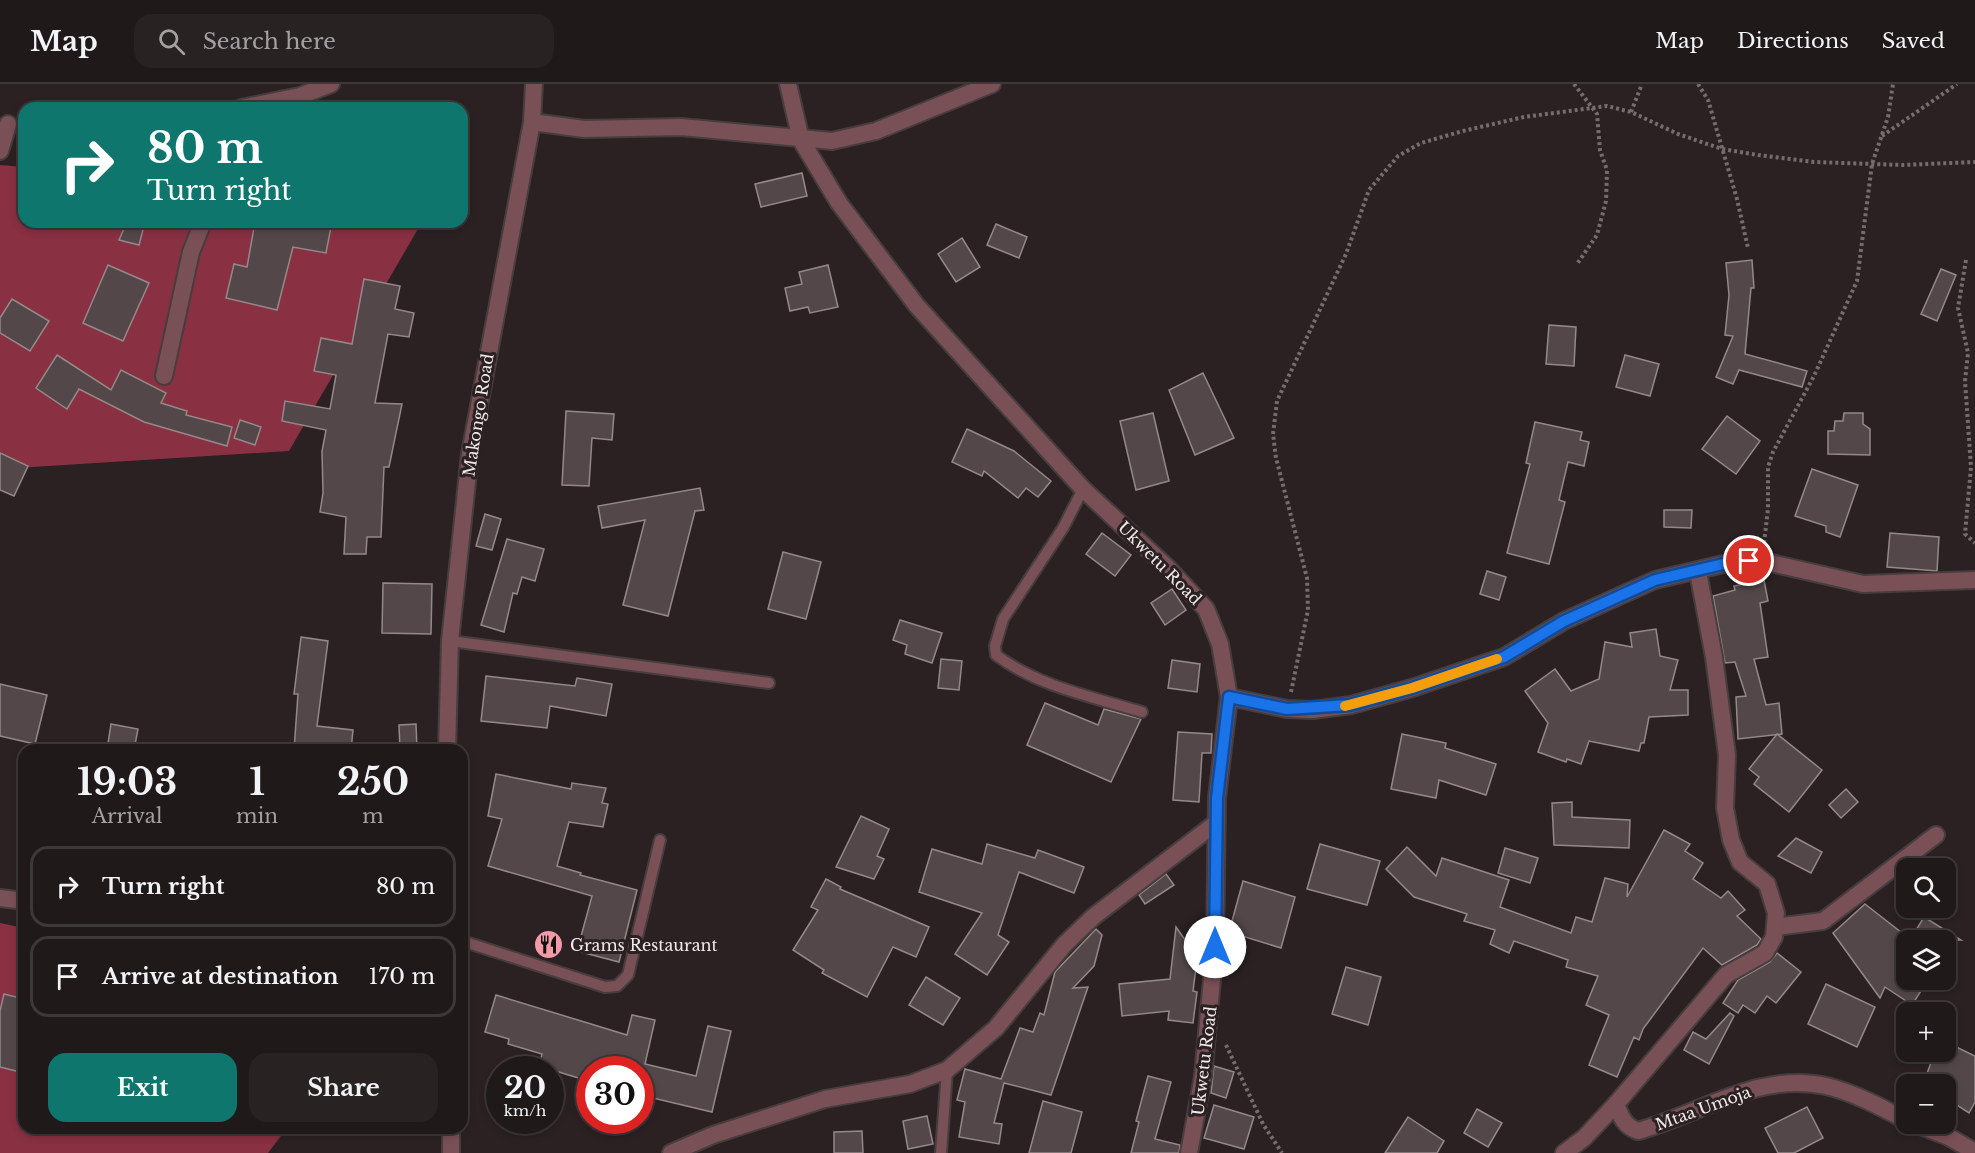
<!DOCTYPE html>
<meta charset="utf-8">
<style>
:root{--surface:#20191a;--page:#282223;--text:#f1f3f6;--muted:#a2a0a2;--line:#3d3839;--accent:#0f766e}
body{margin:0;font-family:"Libre Baskerville",serif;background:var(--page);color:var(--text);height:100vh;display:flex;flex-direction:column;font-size:22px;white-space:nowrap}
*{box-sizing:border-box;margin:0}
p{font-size:20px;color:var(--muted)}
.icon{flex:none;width:33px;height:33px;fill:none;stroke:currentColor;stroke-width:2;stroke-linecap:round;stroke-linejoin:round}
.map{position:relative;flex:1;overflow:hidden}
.details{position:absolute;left:18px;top:660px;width:450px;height:390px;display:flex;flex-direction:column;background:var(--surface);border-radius:18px;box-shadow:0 3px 9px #0003,0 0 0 2px var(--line)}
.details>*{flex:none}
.guide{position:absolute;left:18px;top:18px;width:450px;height:126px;border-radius:18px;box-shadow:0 3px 9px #0003,0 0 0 2px var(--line);background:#0f766e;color:#fff;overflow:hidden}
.tools{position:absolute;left:1896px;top:774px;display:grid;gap:12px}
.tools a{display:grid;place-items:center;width:60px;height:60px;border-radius:12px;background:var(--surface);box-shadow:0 3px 9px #0003,0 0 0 2px var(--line);font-size:30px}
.speed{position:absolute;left:486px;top:972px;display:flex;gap:12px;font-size:30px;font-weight:700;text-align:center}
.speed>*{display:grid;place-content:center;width:78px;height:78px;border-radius:50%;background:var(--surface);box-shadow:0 3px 9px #0003,0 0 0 2px var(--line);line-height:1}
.speed small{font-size:15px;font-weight:400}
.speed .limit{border:9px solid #d22;background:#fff;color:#111}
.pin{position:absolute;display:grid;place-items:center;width:51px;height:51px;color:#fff;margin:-26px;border:3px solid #fff;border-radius:50%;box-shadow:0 2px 6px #0007}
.me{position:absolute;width:66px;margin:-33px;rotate:0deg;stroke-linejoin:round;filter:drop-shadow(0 0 4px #0008)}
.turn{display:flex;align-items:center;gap:21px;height:126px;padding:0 30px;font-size:27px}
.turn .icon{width:78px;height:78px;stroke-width:2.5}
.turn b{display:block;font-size:42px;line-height:51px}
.eta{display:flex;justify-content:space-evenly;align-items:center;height:102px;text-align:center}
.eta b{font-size:36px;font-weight:700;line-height:42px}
.primary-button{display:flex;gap:12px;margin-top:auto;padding:12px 30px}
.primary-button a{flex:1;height:69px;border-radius:18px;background:var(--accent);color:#fff;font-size:24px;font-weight:700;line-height:69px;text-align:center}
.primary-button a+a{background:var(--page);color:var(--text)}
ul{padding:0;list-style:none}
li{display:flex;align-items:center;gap:18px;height:81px;margin:0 12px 9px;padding:0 18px;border:3px solid var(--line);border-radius:18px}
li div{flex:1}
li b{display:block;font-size:22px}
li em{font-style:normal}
header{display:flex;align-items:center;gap:36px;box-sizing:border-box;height:84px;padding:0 30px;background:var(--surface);border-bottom:2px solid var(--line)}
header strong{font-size:28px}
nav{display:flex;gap:33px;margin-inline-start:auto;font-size:21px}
.search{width:420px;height:54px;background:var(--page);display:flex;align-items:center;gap:15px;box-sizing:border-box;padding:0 21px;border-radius:18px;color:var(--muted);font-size:22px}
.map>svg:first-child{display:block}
.forest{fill:#893043}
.building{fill:#534749;stroke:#958889;stroke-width:1.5}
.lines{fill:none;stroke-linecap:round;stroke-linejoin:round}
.service-casing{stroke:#473d3e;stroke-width:14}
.minor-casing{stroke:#473d3e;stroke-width:20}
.tertiary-casing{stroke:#473d3e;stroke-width:20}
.path{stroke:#756c6d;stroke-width:4;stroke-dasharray:3 3;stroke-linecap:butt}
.service{stroke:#795056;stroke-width:10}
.minor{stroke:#795056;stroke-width:16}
.tertiary{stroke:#795056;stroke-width:16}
.route-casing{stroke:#114b97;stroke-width:15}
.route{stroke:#1a73e8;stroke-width:10}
.slow{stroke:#f59e0b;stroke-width:10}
.labels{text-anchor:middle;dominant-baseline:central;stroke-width:6;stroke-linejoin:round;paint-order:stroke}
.street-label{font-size:16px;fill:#f0e9ea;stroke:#2b2122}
.poi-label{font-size:16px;fill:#f0e9ea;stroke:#2b2122;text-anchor:start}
</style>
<header>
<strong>Map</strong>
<div class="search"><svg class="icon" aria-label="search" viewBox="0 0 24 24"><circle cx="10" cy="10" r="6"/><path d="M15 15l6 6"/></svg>Search here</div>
<nav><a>Map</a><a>Directions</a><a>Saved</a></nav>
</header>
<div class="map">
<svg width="1975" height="1069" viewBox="0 0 1975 1069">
<rect width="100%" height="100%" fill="#2b2122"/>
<g class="forest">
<path d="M0 81 24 83V138H422L289 367 0 385Z"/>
<path d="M0 839 24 844V1044H287L268 1069H0Z"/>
</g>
<g class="building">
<path d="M802 89 807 112 761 123 755 100Z"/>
<path d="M127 138H145L139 161 119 156Z"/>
<path d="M255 138H332L326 169 293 163 277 226 226 214 234 180 247 183Z"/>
<path d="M996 140 1027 153 1019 174 987 161Z"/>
<path d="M962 154 980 183 956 198 938 170Z"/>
<path d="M1752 176 1754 204H1751L1745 270 1807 287 1802 303 1739 286 1733 300 1716 293 1733 252 1725 251 1729 211 1726 179Z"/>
<path d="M108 181 149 199 123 257 83 239Z"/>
<path d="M828 181 838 223 810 229 808 223 790 227 785 204 802 200 799 188Z"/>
<path d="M1941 185 1956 191 1937 237 1921 230Z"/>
<path d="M364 195 400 202 395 225 414 229 409 253 388 250 375 319 402 320 389 383H384L381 453H367L366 470H344L346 433 320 428 323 409 322 367 326 346 282 337 285 317 330 325 336 291 314 287 321 254 352 260Z"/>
<path d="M12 215 49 237 30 267 0 249V234Z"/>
<path d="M1549 241 1576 243 1574 282 1546 280Z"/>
<path d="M57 271 111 306 121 286 166 309 161 319 187 327 186 331 232 343 227 362 144 338 79 305 67 325 36 304Z"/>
<path d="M1625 271 1659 280 1650 312 1616 303Z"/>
<path d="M1203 289 1234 354 1195 371 1169 306Z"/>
<path d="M566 327 614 330 612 356 592 354 589 402 562 401Z"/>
<path d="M1153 329 1169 397 1136 406 1120 337Z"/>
<path d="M1844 329H1863V340L1870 345V371L1828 370V347H1834L1835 337H1843Z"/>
<path d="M1727 332 1760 357 1736 390 1702 365Z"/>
<path d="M240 336 261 343 255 361 234 354Z"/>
<path d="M1535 338 1582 348 1580 356 1589 358 1584 382 1568 378 1559 416 1565 418 1549 480 1507 469 1530 380 1526 379Z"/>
<path d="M967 345 1014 367 1051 397 1038 413 1026 404 1018 414 984 387 982 392 952 378Z"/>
<path d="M0 369 28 382 14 412 0 406Z"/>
<path d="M1812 385 1858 401 1840 453 1826 448V442L1795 432Z"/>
<path d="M700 404 704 426 695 427 668 532 623 521 645 436 602 444 598 422Z"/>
<path d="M1664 426H1692L1691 444 1664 443Z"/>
<path d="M485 430 501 435 492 466 476 462Z"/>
<path d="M1102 449 1131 471 1115 492 1086 470Z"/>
<path d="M1890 449 1939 453 1937 487 1887 483Z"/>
<path d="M507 455 544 465 535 497 522 493 517 510 513 509 504 548 481 541Z"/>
<path d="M783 468 821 478 806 535 768 525Z"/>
<path d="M1487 487 1506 493 1499 516 1480 510Z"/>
<path d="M1764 496 1768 517 1760 519 1768 573 1754 575 1766 621 1779 619 1782 650 1738 655 1736 613 1746 612 1735 578 1725 579 1713 512 1735 506 1734 502Z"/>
<path d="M383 499 432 500 431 550 382 549Z"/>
<path d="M1172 505 1186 526 1165 541 1151 519Z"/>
<path d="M900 536 942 549 932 579 905 570 907 561 893 556Z"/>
<path d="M1656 545 1660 572 1678 576 1670 606H1688V631L1649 633 1644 659H1641L1639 667 1589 657 1581 680 1567 675 1566 678 1538 668 1548 639 1525 607 1555 585 1571 607 1599 595 1605 558 1632 563 1630 549Z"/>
<path d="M301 553 328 557 317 642 353 646 351 666H294L298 610H294Z"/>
<path d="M941 575 962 577 959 606 938 604Z"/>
<path d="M1172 576 1200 580 1197 608 1168 604Z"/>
<path d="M486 592 575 602 577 594 612 600 606 632 550 622 547 644 481 637Z"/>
<path d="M0 600 47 611 35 660 0 652Z"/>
<path d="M1045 619 1098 641 1104 625 1141 635 1111 698 1027 661Z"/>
<path d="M111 640 138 645 134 666H107Z"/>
<path d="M416 640 417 666H400L399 641Z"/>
<path d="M1178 648 1212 650 1211 669H1202L1199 718 1173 716Z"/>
<path d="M1402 650 1446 659 1445 664 1496 680 1486 711 1439 696 1436 714 1391 705Z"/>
<path d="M1777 650 1822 686 1789 728 1754 700 1759 693 1749 685Z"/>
<path d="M496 690 571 705 572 699 606 704 602 719 608 720 603 743 569 738 557 782 581 789 580 791 637 806 619 878 577 867 592 812 488 782 502 735 488 732Z"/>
<path d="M1846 705 1858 718 1841 734 1829 721Z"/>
<path d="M1572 718V733L1630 736 1629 764 1554 761 1552 719Z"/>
<path d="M861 732 889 745 877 772 884 775 874 795 836 783Z"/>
<path d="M1664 746 1690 760 1685 767 1703 779 1693 795 1721 814 1728 807 1745 826 1737 832 1761 855 1757 861 1722 881 1703 864 1643 945 1639 956 1634 953 1617 993 1589 981 1609 931 1586 921 1598 892 1566 883 1568 876 1514 857 1509 869 1490 860 1495 846 1464 837 1467 830 1414 813 1386 785 1407 763 1436 792 1442 774 1509 796 1500 823 1571 849 1576 833 1592 838 1605 794 1628 800 1627 813Z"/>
<path d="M1796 754 1822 768 1811 789 1778 772Z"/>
<path d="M987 760 1035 774 1038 766 1084 783 1074 809 1019 788 998 851 1009 858 987 891 955 870 982 829 919 808 932 765 982 780Z"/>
<path d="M1320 760 1380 777 1367 821 1307 805Z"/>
<path d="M1505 764 1538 774 1530 799 1498 789Z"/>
<path d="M1166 790 1174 801 1145 820 1139 811Z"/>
<path d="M826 795 841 803 840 805 929 843 916 873 893 863 867 913 822 889 824 886 793 866 818 826 811 823Z"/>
<path d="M1243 797 1295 813 1281 864 1229 848Z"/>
<path d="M1865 820 1906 852V896H1928L1912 921 1885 903 1880 914 1833 849Z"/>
<path d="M1924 833 1961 856H1910Z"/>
<path d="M1176 843 1188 860 1199 861 1193 907 1197 908 1193 939 1168 936 1169 927 1122 932 1119 900 1170 895Z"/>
<path d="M1096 845 1102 851 1094 882 1073 904 1088 903 1051 1011 1004 999 994 1039 1002 1040 999 1060 959 1053 965 1018 957 1016 965 985 1001 995 1020 944 1033 948 1040 929 1044 931 1055 888Z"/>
<path d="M1777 869 1801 888 1776 919 1767 912 1755 929 1743 921 1738 929 1723 919 1738 896 1770 878Z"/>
<path d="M1346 883 1381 893 1368 941 1332 930Z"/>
<path d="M926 893 960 914 943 941 909 921Z"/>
<path d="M1826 900 1875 923 1857 963 1808 940Z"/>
<path d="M4 910 24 915V989L0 983V927Z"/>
<path d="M496 911 627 951 632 931 655 936 645 980 696 992 708 942 731 947 712 1028 640 1011V986H588L585 996 539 982 542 970 508 960 509 955 485 948Z"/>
<path d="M1730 929 1734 932 1709 980 1684 966 1693 948 1706 955Z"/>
<path d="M1946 958 1975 972V1018L1969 1029 1946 1014V1000H1923L1935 968H1946Z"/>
<path d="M1214 982 1234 988 1226 1014 1211 1009Z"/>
<path d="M1148 992 1171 998 1155 1055 1180 1061 1179 1069H1131L1139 1038 1136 1037Z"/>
<path d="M1043 1017 1082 1028 1071 1069H1029Z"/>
<path d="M1214 1021 1254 1033 1244 1065 1204 1054Z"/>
<path d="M1807 1023 1823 1054 1794 1069H1778L1765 1044Z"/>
<path d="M1477 1025 1502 1039 1488 1063 1464 1049Z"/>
<path d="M927 1032 933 1060 908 1065 903 1037Z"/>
<path d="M1408 1033 1444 1057 1437 1069H1385Z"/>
<path d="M862 1047 863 1069H834V1048Z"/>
</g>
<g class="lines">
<defs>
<g id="service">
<path d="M1083 405 1063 444 1003 535 995 562 996 571C1037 602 1093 613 1142 628"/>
<path d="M450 557 769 599"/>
<path d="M462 857 605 903 617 902 628 891 660 756"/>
<path d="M941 1069 947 986"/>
</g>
<g id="minor">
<path d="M788 0 801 56 839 119 917 222 1083 405 1168 484 1206 525 1220 560 1229 613 1217 714 1215 863 1203 992 1189 1069"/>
<path d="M241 24 300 12 331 0"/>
<path d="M532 38 584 45 681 43 832 57 876 47 992 0"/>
<path d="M0 67 8 40"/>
<path d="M164 292 191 168 203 138"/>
<path d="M1229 613 1287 625 1313 626 1351 621 1412 604 1504 573 1564 537 1655 496 1736 477H1762L1863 500 1975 496"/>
<path d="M0 814 24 817"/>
<path d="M1775 843 1823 837 1936 751"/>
<path d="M1616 1020C1621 1033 1624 1042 1638 1047 1700 1030 1759 987 1826 1002 1853 1008 1882 1024 1906 1036"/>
<path d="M1915 1040 1949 1053 1975 1068"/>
<path d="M671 1069 713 1051 825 1015 910 1000 947 986 996 944 1064 861 1093 833 1216 739"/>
<path d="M1564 1069 1584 1054 1616 1020 1726 891 1765 869 1774 853 1776 829 1767 800 1740 778 1731 756 1725 724 1727 671 1714 573 1698 488"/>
</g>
<g id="tertiary">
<path d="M447 666 450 557 470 370 532 38 534 0"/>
<path d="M451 1044V1069"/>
</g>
</defs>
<use href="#service" class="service-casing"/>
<use href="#minor" class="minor-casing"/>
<use href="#tertiary" class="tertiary-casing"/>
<g class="path">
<path d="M1574 0 1597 30 1600 66 1607 86 1606 117 1597 151 1577 180"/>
<path d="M1698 0 1708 16 1737 115 1748 164"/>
<path d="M1631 28 1642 0"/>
<path d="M1882 52 1957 0"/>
<path d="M1966 176 1958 224 1968 269 1965 297 1971 383 1965 450 1975 459"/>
<path d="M1764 459 1768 425V383L1773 368 1814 292 1857 197 1872 80 1888 33 1893 0"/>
<path d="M1291 608 1308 526 1307 494 1276 374 1273 350 1277 317 1346 170 1369 106 1398 72 1421 59 1463 47 1524 33 1607 22 1631 28 1678 50 1722 65 1758 71 1814 78 1902 81 1975 78"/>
<path d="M1226 961 1263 1040 1282 1069"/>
</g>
<use href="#service" class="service"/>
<use href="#minor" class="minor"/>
<use href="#tertiary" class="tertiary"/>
</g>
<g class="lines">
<defs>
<path id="route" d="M1215 863 1217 714 1229 613 1287 625 1350 621 1412 604 1504 573 1564 537 1655 496 1736 477H1749"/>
</defs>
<use href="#route" class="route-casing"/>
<use href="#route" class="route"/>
<path class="slow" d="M1345 622 1412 604 1497 575"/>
</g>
<defs>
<symbol id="restaurant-disc" viewBox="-11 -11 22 22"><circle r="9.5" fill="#f39aa7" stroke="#2b2122"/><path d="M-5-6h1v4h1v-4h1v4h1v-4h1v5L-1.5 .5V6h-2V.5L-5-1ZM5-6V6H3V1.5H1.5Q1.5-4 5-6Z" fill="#111"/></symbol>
</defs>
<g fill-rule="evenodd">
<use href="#restaurant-disc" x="532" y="844" width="33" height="33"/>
</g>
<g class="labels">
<g class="street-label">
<text transform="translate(478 331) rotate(-81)">Makongo Road</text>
<text transform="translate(1160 479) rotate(45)">Ukwetu Road</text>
<text transform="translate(1204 977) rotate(-83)">Ukwetu Road</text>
<text transform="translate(1703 1024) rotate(-20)">Mtaa Umoja</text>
</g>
<g class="poi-label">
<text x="570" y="861">Grams Restaurant</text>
</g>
</g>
</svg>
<div class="tools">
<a><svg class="icon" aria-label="search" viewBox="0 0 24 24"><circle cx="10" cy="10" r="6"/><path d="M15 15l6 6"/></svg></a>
<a><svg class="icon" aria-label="layers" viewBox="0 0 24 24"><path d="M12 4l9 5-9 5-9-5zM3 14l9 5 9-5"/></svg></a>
<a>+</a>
<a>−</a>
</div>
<div class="speed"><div>20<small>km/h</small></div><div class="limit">30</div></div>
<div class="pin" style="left:1749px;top:477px;background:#d93025"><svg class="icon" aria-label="arrive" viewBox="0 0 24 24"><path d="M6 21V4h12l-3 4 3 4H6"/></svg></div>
<svg class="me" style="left:1215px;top:863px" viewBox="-20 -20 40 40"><circle r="19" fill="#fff"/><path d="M0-13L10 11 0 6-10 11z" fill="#1a73e8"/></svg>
<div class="guide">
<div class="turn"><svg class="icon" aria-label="right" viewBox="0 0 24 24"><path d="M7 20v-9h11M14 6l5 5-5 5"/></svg><div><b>80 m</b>Turn right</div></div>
</div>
<section class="details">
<div class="eta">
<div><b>19:03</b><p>Arrival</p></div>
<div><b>1</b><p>min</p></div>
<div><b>250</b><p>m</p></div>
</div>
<ul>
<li><svg class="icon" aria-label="right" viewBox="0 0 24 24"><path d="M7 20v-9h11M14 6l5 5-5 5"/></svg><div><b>Turn right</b></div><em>80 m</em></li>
<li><svg class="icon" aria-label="arrive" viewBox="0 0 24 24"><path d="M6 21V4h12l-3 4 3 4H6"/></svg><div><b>Arrive at destination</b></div><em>170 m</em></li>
</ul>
<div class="primary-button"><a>Exit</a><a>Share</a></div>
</section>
</div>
